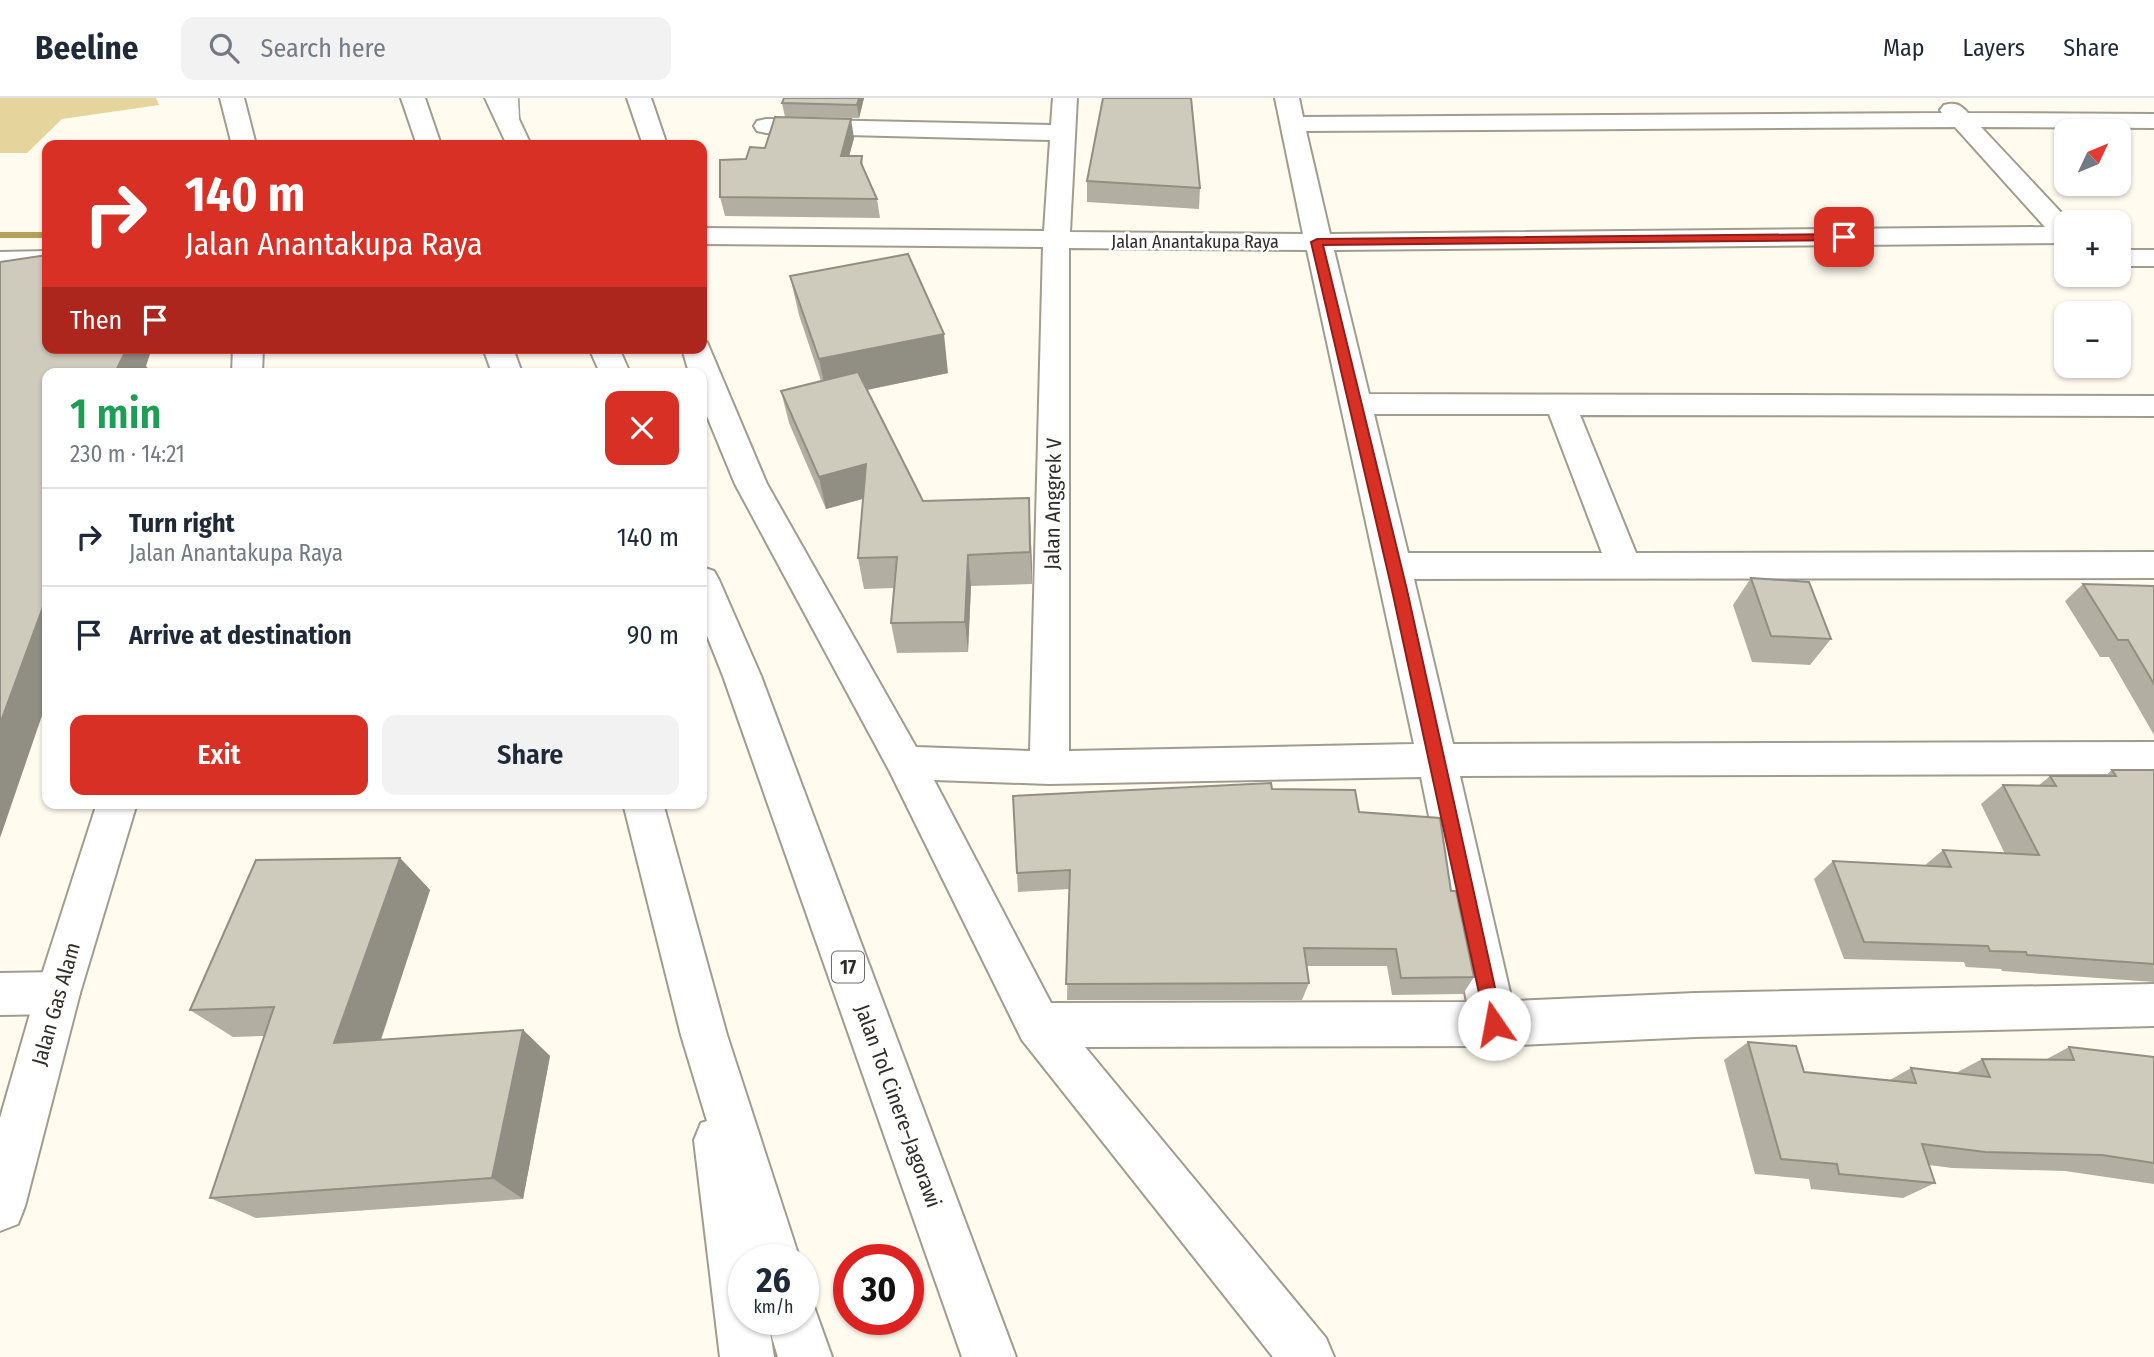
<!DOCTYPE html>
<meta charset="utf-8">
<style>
:root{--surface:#fff;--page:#f2f2f3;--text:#1f2937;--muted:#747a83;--line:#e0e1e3;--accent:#d93025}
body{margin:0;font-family:"Fira Sans Condensed",sans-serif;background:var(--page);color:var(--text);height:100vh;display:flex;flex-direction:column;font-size:26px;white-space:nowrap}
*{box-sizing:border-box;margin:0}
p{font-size:23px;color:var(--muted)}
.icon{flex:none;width:38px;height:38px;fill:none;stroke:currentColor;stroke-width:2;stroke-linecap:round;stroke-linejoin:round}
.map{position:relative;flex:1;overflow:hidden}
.sheet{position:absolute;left:42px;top:270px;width:665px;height:441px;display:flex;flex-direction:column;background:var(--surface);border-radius:14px;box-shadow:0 2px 5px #0004}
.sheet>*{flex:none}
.guide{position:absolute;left:42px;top:42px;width:665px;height:214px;border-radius:14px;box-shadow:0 2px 5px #0004;background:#d93025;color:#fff;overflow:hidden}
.needle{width:46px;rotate:46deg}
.tools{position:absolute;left:2054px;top:21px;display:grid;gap:14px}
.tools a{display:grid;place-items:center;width:77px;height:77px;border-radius:14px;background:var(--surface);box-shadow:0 2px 5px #0004;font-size:35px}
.speed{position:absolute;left:728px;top:1146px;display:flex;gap:14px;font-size:35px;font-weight:700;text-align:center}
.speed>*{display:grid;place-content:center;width:91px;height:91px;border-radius:50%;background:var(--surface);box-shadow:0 2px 5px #0004;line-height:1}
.speed small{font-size:18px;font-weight:400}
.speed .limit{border:10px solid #d22;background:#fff;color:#111}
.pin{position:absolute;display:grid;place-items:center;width:60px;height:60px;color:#fff;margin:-30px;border-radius:14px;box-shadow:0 4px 10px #0006}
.me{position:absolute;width:77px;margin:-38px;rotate:348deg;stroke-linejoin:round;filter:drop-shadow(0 0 5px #0008)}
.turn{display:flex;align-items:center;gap:24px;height:147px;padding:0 28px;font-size:32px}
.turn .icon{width:91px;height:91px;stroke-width:2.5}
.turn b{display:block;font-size:49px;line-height:60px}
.then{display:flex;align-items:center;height:66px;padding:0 28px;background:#0003;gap:14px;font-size:26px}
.round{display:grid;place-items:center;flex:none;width:74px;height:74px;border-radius:14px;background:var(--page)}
.head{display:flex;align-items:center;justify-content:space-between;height:119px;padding:0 28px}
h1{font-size:42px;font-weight:600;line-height:52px;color:#1e9e55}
.primary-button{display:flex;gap:14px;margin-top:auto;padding:14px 28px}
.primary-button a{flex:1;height:80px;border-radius:14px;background:var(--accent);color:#fff;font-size:28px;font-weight:600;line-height:80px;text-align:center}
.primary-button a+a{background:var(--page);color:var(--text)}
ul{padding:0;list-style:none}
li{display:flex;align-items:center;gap:21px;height:98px;padding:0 28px;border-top:2px solid var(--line)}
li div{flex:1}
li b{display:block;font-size:26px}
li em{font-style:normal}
header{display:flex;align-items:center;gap:42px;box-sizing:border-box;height:98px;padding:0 35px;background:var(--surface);border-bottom:2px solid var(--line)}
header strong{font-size:33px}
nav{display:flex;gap:38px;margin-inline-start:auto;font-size:24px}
.search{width:490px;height:63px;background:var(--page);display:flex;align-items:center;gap:18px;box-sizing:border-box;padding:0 24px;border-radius:14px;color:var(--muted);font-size:26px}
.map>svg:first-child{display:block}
.green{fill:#e5d49b}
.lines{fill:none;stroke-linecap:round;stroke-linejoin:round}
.stream{fill:#b4a05b;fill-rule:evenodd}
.service-casing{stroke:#a09c8e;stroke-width:3}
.minor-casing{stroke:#a09c8e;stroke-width:4}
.tertiary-casing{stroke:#a09c8e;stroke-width:4}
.motorway-casing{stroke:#a09c8e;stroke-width:4}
.service{fill:#fff;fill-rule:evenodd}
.minor{fill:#fff;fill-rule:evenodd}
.tertiary{fill:#fff;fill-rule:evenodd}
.motorway{fill:#fff;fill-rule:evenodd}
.wall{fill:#b2afa2}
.shaded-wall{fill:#918e84}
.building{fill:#cfcbbc;stroke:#918e84;stroke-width:2}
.route{fill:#d93025;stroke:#8d1f18;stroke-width:2}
.labels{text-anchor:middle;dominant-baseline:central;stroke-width:5;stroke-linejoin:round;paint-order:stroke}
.far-street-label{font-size:18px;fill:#2f2d28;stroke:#fff}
.shield{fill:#fff;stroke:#6d6c68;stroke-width:2}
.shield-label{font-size:19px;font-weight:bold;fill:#2f2d28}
.street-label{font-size:21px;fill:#2f2d28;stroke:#fff}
</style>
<header>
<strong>Beeline</strong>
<div class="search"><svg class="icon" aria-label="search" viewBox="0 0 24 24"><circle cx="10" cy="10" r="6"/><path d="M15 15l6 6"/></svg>Search here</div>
<nav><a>Map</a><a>Layers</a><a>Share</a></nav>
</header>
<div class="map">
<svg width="2154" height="1259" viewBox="0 0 2154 1259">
<rect width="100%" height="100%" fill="#fffbef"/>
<path class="green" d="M0 0H156L159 7 62 21 27 55H0Z"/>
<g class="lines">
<rect class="stream" x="0" y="134" width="47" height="6"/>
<defs>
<path id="service" d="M506 0H518L520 39 515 40 508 36Z"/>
<g id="minor">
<path d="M627 0H651L667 47H643Z"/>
<path d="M1053 0H1077L1070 134 1303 136 1275 0H1299L1303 19 1942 15 1940 12 1944 7C1955 4 1960 6 1968 15L2154 16V30L1981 29 2070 124H2067V145L1334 152 1369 296 2154 298V318L1580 317 1636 455 2154 454V480L1414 481 1453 646 2154 644V676L1460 678 1512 903 1695 895 2154 886V928L1695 939 1494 948 1085 949 1326 1240 1334 1259H1273L1022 942 890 674 735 386 702 306V275H689L682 250H702V242L707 244 767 386 916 649 1030 653 1043 149 702 146V130L1044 133 1050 42 766 35 757 33 754 28 757 23 766 21 1051 27ZM1955 29 2045 129 1330 136 1306 33ZM1069 150 1307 152 1414 646 1069 653ZM1374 316H1549L1602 455H1408ZM1421 679 1467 904 1051 905 934 682 1049 686Z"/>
<rect x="2119" y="152" width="35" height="16"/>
<path d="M47 153V169L0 170V154Z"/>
<path d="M58 874 74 880 80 895 74 910 58 916 0 917V875Z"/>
</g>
<g id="tertiary">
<path d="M220 0H244L256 47H232Z"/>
<path d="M233 250H263L262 275H232Z"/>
<path d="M97 705H137L80 895 25 1108 18 1126 0 1133V1020L36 895Z"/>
</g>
<g id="motorway">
<path d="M401 0H425L441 47H417Z"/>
<path d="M485 0H509L531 47H507Z"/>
<path d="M483 250H513L522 275H492Z"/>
<path d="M589 250H619L630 275H600Z"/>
<path d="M702 469 714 473 719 482 761 578 1016 1259H962L723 578 702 525Z"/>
<path d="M623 705H663L727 937 800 1162H744V1222H803V1200L812 1203 832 1259H778L770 1233 774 1259H720L694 1042 701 1025 707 1023 681 937Z"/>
</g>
</defs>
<use href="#service" class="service-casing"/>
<use href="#minor" class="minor-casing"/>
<use href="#tertiary" class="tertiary-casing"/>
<use href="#motorway" class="motorway-casing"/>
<use href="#service" class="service"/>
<use href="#minor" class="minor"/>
<use href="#tertiary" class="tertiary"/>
<use href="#motorway" class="motorway"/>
</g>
<g class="wall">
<path d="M784 0H864L859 20 785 19 782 5Z"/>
<path d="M854 40 849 58H862L863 70 877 101 880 120 725 118 720 99 746 61Z"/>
<path d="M1087 83 1200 90 1199 111 1087 104Z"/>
<path d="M790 178 948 275 867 292 923 403 1029 400 1032 468V486L971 488 968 554 897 555 891 525 894 490 864 491 858 460 863 401 826 411 789 325 781 293 821 283 799 217Z"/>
<path d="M1751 480 1831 541 1810 567 1752 564 1733 507Z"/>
<path d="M2083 486 2154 488V637L2109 559H2100L2065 503Z"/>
<path d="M2112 672H2154V884L2002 873 2001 871 1966 869 1964 864 1844 861 1814 781 1833 763 1924 768 1943 752 2005 756 1981 706 2003 687 2038 688 2050 678H2105Z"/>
<path d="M1272 691 1359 714 1451 793 1474 879 1463 896 1392 897 1387 868H1307L1309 885 1302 902H1067L1069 791 1018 794 1017 775Z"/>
<path d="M400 760 430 792 381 942 523 932 550 958 523 1101 256 1120 210 1100 264 938 233 939 190 912Z"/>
<path d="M1748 944 1804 974 1890 982 1911 970 1956 975 1982 961 2045 962 2069 949 2154 959V1086L2065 1073 1952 1070 1929 1067 1935 1085 1903 1100 1811 1091 1809 1081 1755 1076 1724 962Z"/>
</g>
<g class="shaded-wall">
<path d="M859 0H864L859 20 857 7Z"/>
<path d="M851 21 854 40 844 77 841 58Z"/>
<path d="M944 236 948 275 827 300 819 261Z"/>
<path d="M126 250H152L146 268 150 273 149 275H115Z"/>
<path d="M866 366 872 398 826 411 819 379Z"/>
<path d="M1029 400 1032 468V486L1030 454Z"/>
<path d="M968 457 971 488 968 554 965 524Z"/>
<path d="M47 498V603L0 740V626Z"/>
<path d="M400 760 430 792 371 971 334 945Z"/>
<path d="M523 932 550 958 523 1101 492 1080Z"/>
</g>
<g class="building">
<path d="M784 0H859L857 7 782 5Z"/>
<path d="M1103 0H1191L1200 90 1087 83Z"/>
<path d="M775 19 851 21 841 58H862L861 65 877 101 720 99V62L746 61 750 49 765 50Z"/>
<path d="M908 156 944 236 819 261 790 178Z"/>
<path d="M47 157V250H127L115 275H47V498L0 626V164Z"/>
<path d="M858 274 923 403 1029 400 1030 454 968 457 965 524 891 525 897 459 858 460 866 366 819 379 781 293Z"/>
<path d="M1751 480 1809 484 1831 541 1771 538Z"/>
<path d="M2083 486 2154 488V586L2128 542H2118Z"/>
<path d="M2112 672H2154V866L2027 857 2026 854 1990 853 1988 848 1864 844 1833 763 1951 769 1943 752 2039 757 2003 687 2056 688 2050 678H2116Z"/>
<path d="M1271 685 1272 691 1355 692 1359 714 1440 720 1451 793H1456L1474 879 1401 880 1396 851 1304 850 1309 885 1066 886 1070 772 1017 775 1013 698Z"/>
<path d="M400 760 334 945 523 932 492 1080 210 1100 274 909 190 912 256 762Z"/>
<path d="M1748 944 1796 948 1804 974 1916 985 1911 970 1990 979 1982 961 2074 962 2069 949 2154 959V1065L2102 1057 1985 1054 1922 1046 1935 1085 1839 1076 1837 1066 1781 1061Z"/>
</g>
<path class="route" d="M1844 136 1848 137V142L1323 147 1407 492 1503 926 1501 932 1494 935 1487 932 1392 492 1311 144 1317 141Z"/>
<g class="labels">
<g class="far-street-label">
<text x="1195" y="144">Jalan Anantakupa Raya</text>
</g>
<rect class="shield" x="832" y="853.5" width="32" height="31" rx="5"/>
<g class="shield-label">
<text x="848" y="869">17</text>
</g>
<g class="street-label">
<text transform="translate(1053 406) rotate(-89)">Jalan Anggrek V</text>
<text transform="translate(56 906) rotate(-74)">Jalan Gas Alam</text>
<text transform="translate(898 1008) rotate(70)">Jalan Tol Cinere–Jagorawi</text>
</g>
</g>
</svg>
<div class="tools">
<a><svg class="needle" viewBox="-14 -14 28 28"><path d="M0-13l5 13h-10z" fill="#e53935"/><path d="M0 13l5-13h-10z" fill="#747a83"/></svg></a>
<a>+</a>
<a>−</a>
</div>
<div class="speed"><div>26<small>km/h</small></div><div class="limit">30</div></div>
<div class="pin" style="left:1844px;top:139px;background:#d93025"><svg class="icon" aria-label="arrive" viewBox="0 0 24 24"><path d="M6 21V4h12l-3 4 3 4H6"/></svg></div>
<svg class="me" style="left:1494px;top:926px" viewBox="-20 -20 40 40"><circle r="19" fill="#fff"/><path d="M0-13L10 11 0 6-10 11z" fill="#d93025"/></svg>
<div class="guide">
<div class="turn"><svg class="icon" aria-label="right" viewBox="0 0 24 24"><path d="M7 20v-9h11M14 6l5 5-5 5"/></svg><div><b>140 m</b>Jalan Anantakupa Raya</div></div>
<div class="then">Then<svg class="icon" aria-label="arrive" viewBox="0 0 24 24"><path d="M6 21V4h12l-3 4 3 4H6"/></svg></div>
</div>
<section class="sheet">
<div class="head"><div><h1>1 min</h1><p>230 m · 14:21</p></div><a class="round" style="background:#d93025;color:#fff"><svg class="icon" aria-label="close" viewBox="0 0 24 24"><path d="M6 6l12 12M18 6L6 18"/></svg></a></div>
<ul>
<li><svg class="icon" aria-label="right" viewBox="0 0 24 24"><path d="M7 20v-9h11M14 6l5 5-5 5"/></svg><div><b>Turn right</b><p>Jalan Anantakupa Raya</p></div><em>140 m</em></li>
<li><svg class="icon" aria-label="arrive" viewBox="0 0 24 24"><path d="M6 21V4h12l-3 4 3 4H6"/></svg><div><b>Arrive at destination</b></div><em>90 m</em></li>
</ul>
<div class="primary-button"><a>Exit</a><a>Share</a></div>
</section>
</div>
